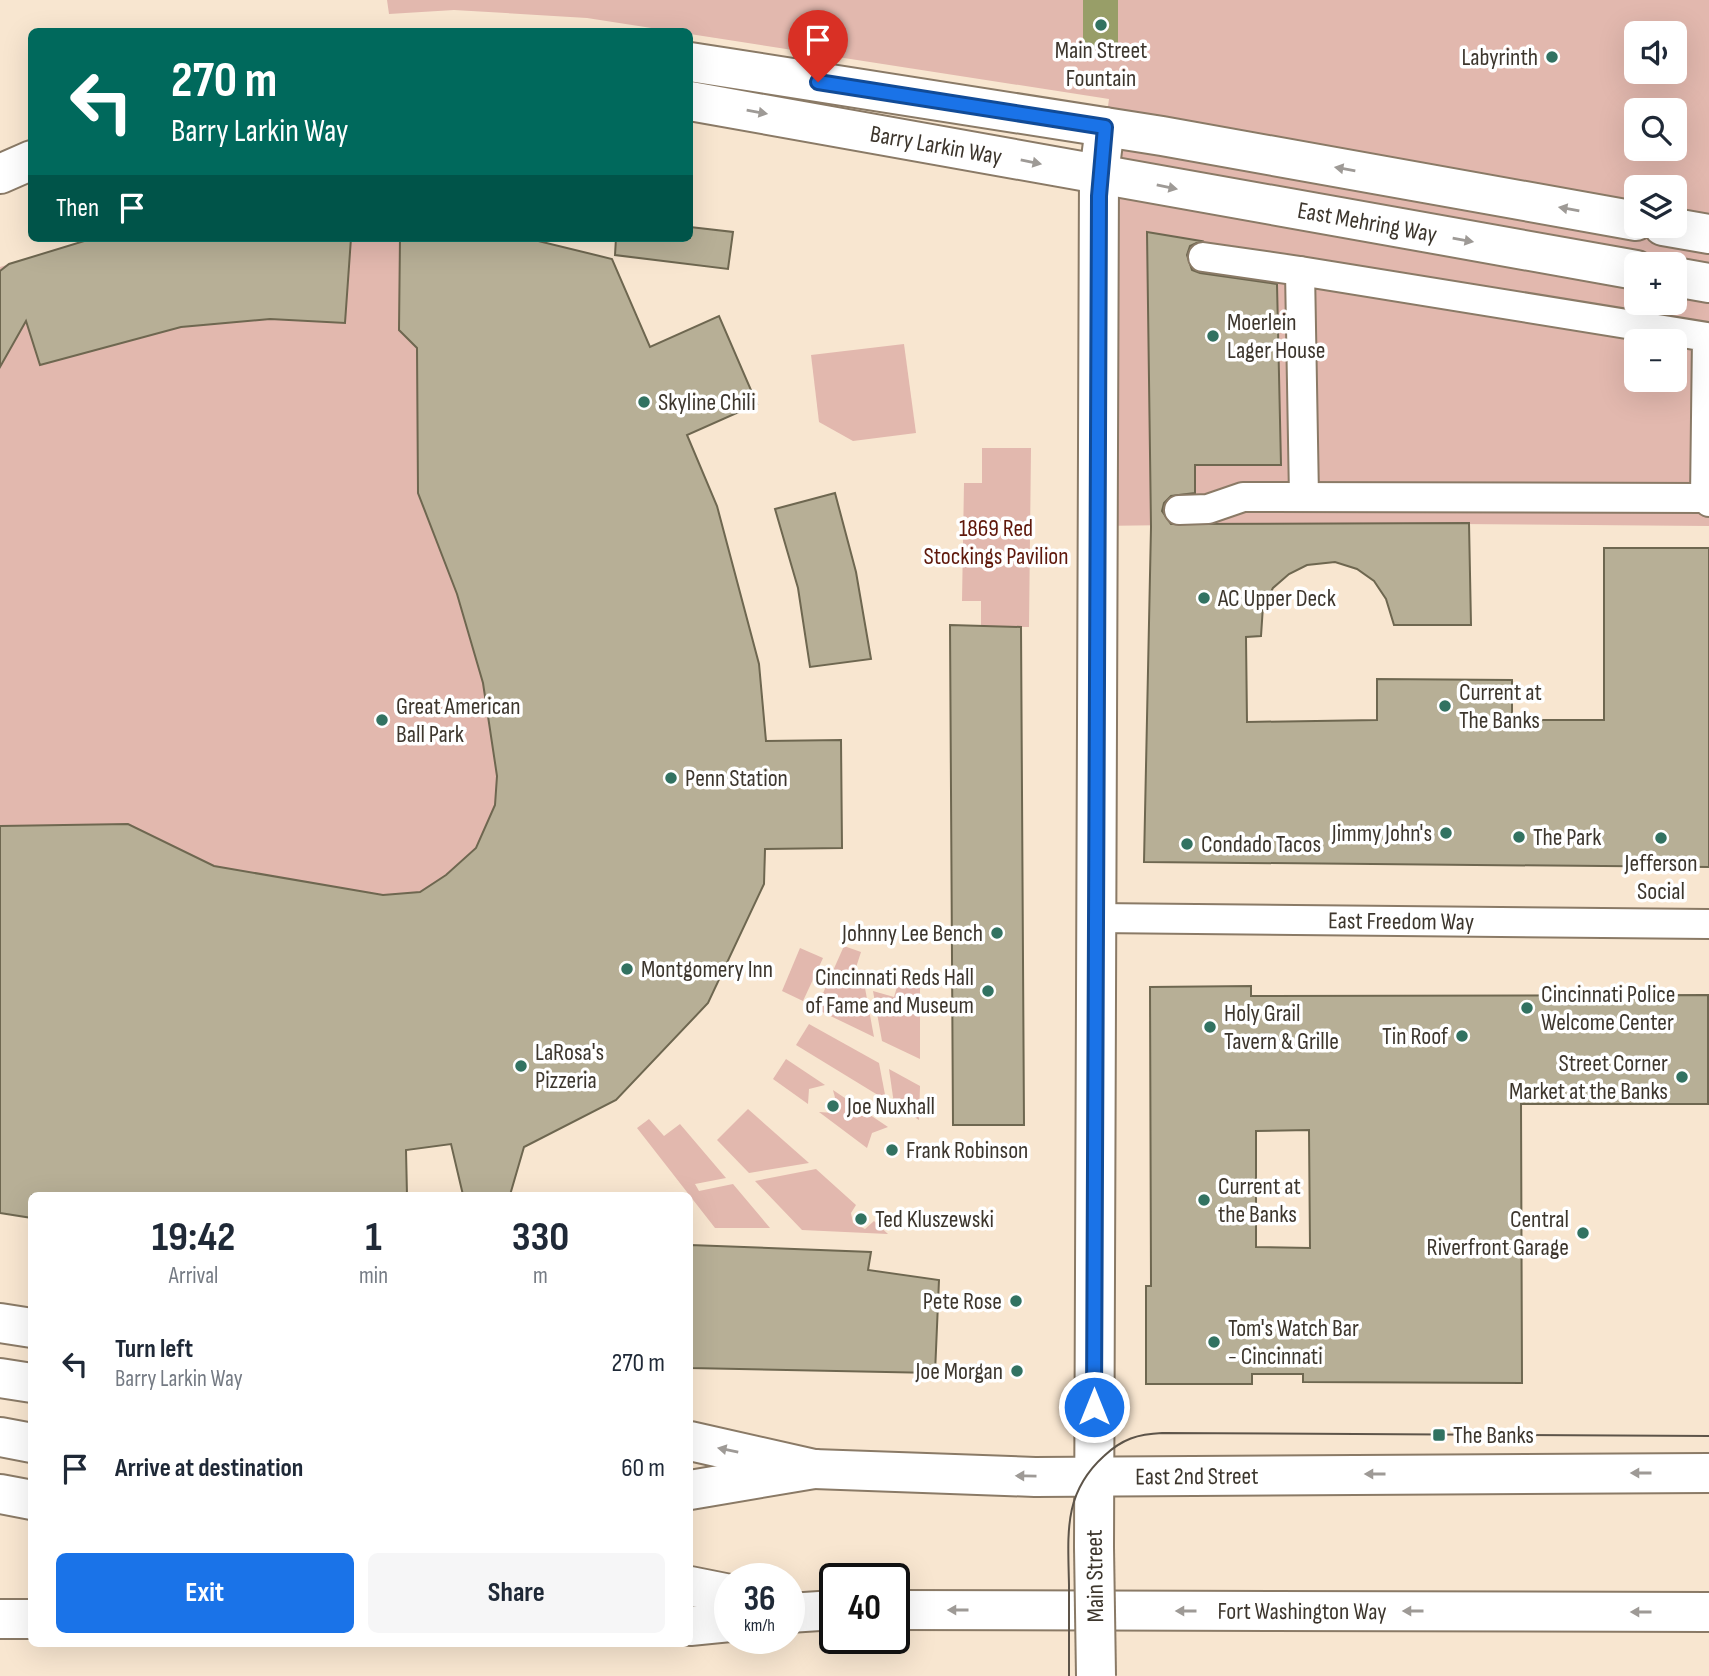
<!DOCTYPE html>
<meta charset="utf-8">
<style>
:root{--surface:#fff;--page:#f6f6f7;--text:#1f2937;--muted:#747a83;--accent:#1a73e8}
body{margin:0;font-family:"Sofia Sans Condensed",sans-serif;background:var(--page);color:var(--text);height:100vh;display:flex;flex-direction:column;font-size:26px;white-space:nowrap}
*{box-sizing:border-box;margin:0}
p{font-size:23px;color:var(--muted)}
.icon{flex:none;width:38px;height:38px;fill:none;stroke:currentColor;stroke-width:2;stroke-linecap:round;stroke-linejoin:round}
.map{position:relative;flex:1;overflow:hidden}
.side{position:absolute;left:28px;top:1192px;width:665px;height:455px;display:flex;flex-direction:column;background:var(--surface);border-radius:10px;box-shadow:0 7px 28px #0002}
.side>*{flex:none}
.banner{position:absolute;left:28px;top:28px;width:665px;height:214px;border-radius:10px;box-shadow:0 7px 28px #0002;background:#00695c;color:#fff;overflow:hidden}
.buttons{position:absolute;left:1624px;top:21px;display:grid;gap:14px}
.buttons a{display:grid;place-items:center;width:63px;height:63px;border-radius:10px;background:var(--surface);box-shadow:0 7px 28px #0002;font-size:35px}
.speed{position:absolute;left:714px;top:1563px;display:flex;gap:14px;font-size:35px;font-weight:700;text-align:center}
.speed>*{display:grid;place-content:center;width:91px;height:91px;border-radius:50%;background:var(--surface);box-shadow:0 7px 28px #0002;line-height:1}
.speed small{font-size:18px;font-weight:400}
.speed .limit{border:4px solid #111;border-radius:10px;background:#fff;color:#111}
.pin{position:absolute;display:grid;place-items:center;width:60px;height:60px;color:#fff;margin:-72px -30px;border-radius:50% 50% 50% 0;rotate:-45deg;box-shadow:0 0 7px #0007}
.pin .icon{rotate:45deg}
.me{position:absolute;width:77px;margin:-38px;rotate:0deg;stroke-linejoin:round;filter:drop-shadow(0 0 5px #0008)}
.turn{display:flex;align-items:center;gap:24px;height:147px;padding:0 28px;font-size:32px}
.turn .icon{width:91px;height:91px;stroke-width:2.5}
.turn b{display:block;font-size:49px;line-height:60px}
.then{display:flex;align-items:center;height:66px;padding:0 28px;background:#0003;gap:14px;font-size:26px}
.eta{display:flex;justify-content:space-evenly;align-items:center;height:119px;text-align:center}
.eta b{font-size:42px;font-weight:700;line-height:49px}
.button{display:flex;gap:14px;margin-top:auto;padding:14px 28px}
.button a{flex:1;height:80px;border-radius:10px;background:var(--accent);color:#fff;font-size:28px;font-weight:700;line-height:80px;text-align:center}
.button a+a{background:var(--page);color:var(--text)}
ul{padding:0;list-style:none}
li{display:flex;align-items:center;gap:21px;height:105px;padding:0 28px}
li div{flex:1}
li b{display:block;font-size:26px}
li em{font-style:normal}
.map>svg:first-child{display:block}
.green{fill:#e2b8ae;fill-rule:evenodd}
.water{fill:#989e68}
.building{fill:#b7af96;stroke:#6e6750;stroke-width:2;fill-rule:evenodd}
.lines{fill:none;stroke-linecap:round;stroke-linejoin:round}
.pedestrian-casing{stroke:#8a7a66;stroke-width:32}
.tertiary-casing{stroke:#8a7a66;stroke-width:42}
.secondary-casing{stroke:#8a7a66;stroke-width:42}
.primary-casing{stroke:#8a7a66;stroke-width:42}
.motorway-casing{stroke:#8a7a66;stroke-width:42}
.pedestrian{stroke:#fff;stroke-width:28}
.tertiary{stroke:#fff;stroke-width:38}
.secondary{stroke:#fff;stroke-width:38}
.primary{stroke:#fff;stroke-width:38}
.motorway{stroke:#fff;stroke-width:38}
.tram{stroke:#5d5449;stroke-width:2}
.tertiary-bridge-casing{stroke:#8a7a66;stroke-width:42;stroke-linecap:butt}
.tertiary-bridge{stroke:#fff;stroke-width:38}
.oneway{fill:#9e9a96}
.route-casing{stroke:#114b97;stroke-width:18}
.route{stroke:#1a73e8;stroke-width:12}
.poi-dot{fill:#327261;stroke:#fff;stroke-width:2.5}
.labels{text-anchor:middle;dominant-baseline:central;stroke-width:7;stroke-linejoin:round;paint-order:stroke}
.poi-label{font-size:24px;fill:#3d362d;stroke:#fff;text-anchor:start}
.street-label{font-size:24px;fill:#3d362d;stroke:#fff}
.park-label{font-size:24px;fill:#5f180b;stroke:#fff}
</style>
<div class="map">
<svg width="1709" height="1676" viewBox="0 0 1709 1676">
<rect width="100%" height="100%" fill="#f8e6d0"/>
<g class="green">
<path d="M387 0H1709V526L1321 523 1097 526 1099 174 1109 99 587 18 454 10 389 14ZM1636 33H1675V72H1636ZM1636 110H1675V149H1636ZM1636 187H1675V226H1636ZM1636 264H1675V303H1636ZM1636 341H1675V380H1636Z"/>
<path d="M94 238H526L612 259 717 506 759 664 770 776 764 884 708 1003 616 1100 524 1147 451 1144 0 1075V267Z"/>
<path d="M904 344 916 433 853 441 819 422 811 355Z"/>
<path d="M982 448H1031L1029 627H981V601H962L964 483H982Z"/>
<path d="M844 946 861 952 851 983 865 988 874 1037 816 1009Z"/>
<path d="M800 948 823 958 803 1001 782 991Z"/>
<path d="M903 967 920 973V1059L882 1041 873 991 894 997Z"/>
<path d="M809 1024 879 1063 886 1100 796 1045Z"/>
<path d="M786 1059 825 1085 809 1089 808 1104 773 1079Z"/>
<path d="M889 1069 920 1086 919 1120 894 1104Z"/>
<path d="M833 1090 888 1127 872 1133 867 1148 819 1112 834 1113 838 1109Z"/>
<path d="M748 1109 809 1163 749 1173 717 1140Z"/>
<path d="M649 1119 664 1136 680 1124 726 1178 695 1184 699 1191 733 1184 770 1228H715L637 1128Z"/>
<path d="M816 1169 856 1205 851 1213 853 1223 865 1229 874 1221 888 1234 802 1230 755 1181Z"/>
</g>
<rect class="water" x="1083" y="0" width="35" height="50"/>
<g class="building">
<path d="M690 227 733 232 728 269 615 255 616 238H690Z"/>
<path d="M1147 232 1201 241 1190 246 1187 255 1192 270 1200 273 1277 284 1281 465H1195V493L1171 496 1164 503 1162 511 1171 524 1469 523 1471 625H1394L1386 599 1374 581 1357 569 1335 562 1307 565 1289 574 1273 588 1263 606 1261 636 1246 637 1247 722 1377 720V679L1512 680V720H1604V548H1709V867L1144 862 1151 527Z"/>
<path d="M94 238H351L345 323 270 319 181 327 40 365 26 321 0 367V271L9 264Z"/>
<path d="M400 238H526L612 259 650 347 719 316 757 404 687 435 717 506 759 664 766 741 841 740 842 848 765 849 764 884 708 1003 616 1100 524 1147 510 1195H463L451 1144 406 1150 407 1195H32V1218L0 1213V826L128 824 214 866 383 895 420 892 446 875 476 848 495 805 497 776 483 683 457 594 418 493 417 348 399 330Z"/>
<path d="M835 493 856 572 871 659 810 667 798 588 775 509Z"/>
<path d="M950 625 1021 627 1024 1125H953Z"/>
<path d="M1251 986V996L1708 995V1104H1521L1522 1383 1303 1382V1374H1252V1384H1146V1286H1151L1150 987ZM1309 1130 1310 1248 1256 1247V1131Z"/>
<path d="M690 1245 871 1252 868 1270 939 1280 935 1373 690 1368Z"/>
</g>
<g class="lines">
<defs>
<g id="pedestrian">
<path d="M1203 257 1300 271"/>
<path d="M1304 497 1300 271 1707 337 1705 498"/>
<path d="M1179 510 1208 509 1243 497 1705 498 1709 502"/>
<path id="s1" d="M1095 918 1709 924"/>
</g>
<path id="tertiary" d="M1094 1547 1099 174 1105 127"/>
<g id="secondary">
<path d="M690 62 1162 136 1636 221"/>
<path id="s2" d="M690 101 1636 270"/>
<path d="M0 174 32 160"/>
<path d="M1663 226 1709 234"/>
<path d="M1675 277 1709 283"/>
<path d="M0 1323 32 1328"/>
<path d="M690 1441 814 1469"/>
</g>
<g id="primary">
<path id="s3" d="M814 1469 1035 1477 1709 1473"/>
</g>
<g id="motorway">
<path d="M0 1378 32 1383"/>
<path d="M0 1437 32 1443"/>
<path d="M690 1490 814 1469"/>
<path d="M0 1494 32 1500"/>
<path d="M690 1586 730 1594"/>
<path id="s4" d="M894 1610 1709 1612"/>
<path d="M789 1613 835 1610"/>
<path d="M0 1619H32"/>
<path d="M690 1626 730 1622"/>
</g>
</defs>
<use href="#pedestrian" class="pedestrian-casing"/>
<use href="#tertiary" class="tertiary-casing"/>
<use href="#secondary" class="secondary-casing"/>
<use href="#primary" class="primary-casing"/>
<use href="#motorway" class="motorway-casing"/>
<use href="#pedestrian" class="pedestrian"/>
<use href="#tertiary" class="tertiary"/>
<use href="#secondary" class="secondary"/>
<use href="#primary" class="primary"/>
<use href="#motorway" class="motorway"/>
<path class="tram" d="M1069 1676C1069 1646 1069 1615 1069 1585 1068 1533 1063 1493 1104 1456 1122 1439 1138 1434 1162 1433L1709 1436"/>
<defs>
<path id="tertiary-bridge" d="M1094 1547 1096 1676"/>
</defs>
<use href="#tertiary-bridge" class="tertiary-bridge-casing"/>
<use href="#tertiary-bridge" class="tertiary-bridge"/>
</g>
<defs><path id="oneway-solid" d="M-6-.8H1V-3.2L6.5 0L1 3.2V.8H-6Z" transform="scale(1.75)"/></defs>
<g class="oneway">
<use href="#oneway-solid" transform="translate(757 112) rotate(10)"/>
<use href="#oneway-solid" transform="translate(1031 162) rotate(11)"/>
<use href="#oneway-solid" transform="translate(1345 169) rotate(-170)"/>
<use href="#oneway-solid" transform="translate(1167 187) rotate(12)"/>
<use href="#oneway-solid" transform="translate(1569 209) rotate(-170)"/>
<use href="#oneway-solid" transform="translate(1463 240) rotate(10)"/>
<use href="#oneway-solid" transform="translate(728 1450) rotate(-168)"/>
<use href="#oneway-solid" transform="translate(1641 1473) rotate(180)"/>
<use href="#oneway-solid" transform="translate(1375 1474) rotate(180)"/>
<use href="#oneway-solid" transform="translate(1026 1476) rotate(-179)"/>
<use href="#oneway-solid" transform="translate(958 1610) rotate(-180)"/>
<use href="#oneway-solid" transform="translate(1186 1611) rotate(-180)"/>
<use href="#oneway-solid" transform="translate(1413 1611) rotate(-180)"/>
<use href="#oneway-solid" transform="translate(1641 1612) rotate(-180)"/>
</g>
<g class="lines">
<defs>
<path id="route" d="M818 82 1105 127 1099 196 1094 1407"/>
</defs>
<use href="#route" class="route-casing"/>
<use href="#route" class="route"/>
</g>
<g class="poi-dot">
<circle cx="1101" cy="25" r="7"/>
<circle cx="1552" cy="57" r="7"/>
<circle cx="1213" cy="336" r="7"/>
<circle cx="644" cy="402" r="7"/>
<circle cx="1204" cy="598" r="7"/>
<circle cx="1445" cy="706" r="7"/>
<circle cx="382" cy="720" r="7"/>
<circle cx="671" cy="778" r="7"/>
<circle cx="1446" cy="833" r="7"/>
<circle cx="1519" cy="837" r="7"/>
<circle cx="1661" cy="838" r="7"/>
<circle cx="1187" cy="844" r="7"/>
<circle cx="997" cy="933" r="7"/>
<circle cx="627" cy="969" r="7"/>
<circle cx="988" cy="991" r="7"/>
<circle cx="1527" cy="1008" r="7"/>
<circle cx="1210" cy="1027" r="7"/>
<circle cx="1462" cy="1036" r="7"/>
<circle cx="521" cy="1066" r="7"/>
<circle cx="1682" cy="1077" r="7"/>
<circle cx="833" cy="1106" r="7"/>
<circle cx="892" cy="1150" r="7"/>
<circle cx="1204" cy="1200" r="7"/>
<circle cx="861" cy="1219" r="7"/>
<circle cx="1583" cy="1233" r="7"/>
<circle cx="1016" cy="1301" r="7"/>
<circle cx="1214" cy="1342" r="7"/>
<circle cx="1017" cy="1371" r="7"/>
<rect x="1432" y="1428" width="14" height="14" rx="3.5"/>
</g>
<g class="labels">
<g class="poi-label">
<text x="1101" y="50" text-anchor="middle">Main Street<tspan x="1101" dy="28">Fountain</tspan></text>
<text x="1538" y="57" text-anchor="end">Labyrinth</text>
<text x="1227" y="322">Moerlein<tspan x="1227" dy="28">Lager House</tspan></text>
<text x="658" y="402">Skyline Chili</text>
<text x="1218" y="598">AC Upper Deck</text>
<text x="1459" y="692">Current at<tspan x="1459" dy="28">The Banks</tspan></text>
<text x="396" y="706">Great American<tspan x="396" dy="28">Ball Park</tspan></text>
<text x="685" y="778">Penn Station</text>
<text x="1432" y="833" text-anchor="end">Jimmy John's</text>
<text x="1533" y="837">The Park</text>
<text x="1201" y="844">Condado Tacos</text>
<text x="1661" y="863" text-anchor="middle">Jefferson<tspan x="1661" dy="28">Social</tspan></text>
<text x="983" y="933" text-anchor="end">Johnny Lee Bench</text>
<text x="641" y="969">Montgomery Inn</text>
<text x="974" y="977" text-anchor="end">Cincinnati Reds Hall<tspan x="974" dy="28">of Fame and Museum</tspan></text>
<text x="1541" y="994">Cincinnati Police<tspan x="1541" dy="28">Welcome Center</tspan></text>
<text x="1224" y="1013">Holy Grail<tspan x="1224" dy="28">Tavern &amp; Grille</tspan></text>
<text x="1448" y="1036" text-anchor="end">Tin Roof</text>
<text x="535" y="1052">LaRosa's<tspan x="535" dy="28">Pizzeria</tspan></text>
<text x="1668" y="1063" text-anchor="end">Street Corner<tspan x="1668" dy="28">Market at the Banks</tspan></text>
<text x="847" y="1106">Joe Nuxhall</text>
<text x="906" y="1150">Frank Robinson</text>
<text x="1218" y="1186">Current at<tspan x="1218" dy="28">the Banks</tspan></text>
<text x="875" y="1219">Ted Kluszewski</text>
<text x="1569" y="1219" text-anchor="end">Central<tspan x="1569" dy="28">Riverfront Garage</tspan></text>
<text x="1002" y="1301" text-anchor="end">Pete Rose</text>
<text x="1228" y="1328">Tom's Watch Bar<tspan x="1228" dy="28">- Cincinnati</tspan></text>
<text x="1003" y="1371" text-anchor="end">Joe Morgan</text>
<text x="1453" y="1435">The Banks</text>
</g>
<g class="street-label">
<text stroke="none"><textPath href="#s2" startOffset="250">Barry Larkin Way</textPath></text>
<text stroke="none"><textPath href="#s2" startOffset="688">East Mehring Way</textPath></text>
<text stroke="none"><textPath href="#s1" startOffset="306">East Freedom Way</textPath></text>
<text stroke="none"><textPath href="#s3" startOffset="383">East 2nd Street</textPath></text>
<text transform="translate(1095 1576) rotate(-91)">Main Street</text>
<text stroke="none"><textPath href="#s4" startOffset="408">Fort Washington Way</textPath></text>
</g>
<g class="park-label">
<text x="996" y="528">1869 Red<tspan x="996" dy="28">Stockings Pavilion</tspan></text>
</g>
</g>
</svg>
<div class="buttons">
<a><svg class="icon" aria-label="sound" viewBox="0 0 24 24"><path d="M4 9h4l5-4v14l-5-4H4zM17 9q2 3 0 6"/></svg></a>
<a><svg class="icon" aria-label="search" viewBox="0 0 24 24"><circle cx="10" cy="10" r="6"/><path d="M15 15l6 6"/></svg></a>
<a><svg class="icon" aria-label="layers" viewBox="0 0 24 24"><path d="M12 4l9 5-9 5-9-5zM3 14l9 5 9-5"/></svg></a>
<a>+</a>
<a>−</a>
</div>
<div class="speed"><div>36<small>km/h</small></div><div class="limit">40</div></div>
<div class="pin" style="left:818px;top:82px;background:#d93025"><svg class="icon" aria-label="arrive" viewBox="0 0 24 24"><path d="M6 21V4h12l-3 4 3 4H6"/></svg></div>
<svg class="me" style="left:1094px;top:1407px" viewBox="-20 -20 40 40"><circle r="17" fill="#1a73e8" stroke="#fff" stroke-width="3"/><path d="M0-11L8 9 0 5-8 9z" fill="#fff"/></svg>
<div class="banner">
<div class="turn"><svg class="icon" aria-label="left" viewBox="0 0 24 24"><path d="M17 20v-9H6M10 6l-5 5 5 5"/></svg><div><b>270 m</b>Barry Larkin Way</div></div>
<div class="then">Then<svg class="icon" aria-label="arrive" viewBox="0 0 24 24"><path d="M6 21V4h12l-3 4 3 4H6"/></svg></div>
</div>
<section class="side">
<div class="eta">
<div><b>19:42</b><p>Arrival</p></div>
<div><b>1</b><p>min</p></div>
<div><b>330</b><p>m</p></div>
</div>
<ul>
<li><svg class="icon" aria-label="left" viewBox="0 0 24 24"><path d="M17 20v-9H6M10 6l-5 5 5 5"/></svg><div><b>Turn left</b><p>Barry Larkin Way</p></div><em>270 m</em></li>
<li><svg class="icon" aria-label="arrive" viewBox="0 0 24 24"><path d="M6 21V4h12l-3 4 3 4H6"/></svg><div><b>Arrive at destination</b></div><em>60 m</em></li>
</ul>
<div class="button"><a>Exit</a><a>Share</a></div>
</section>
</div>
